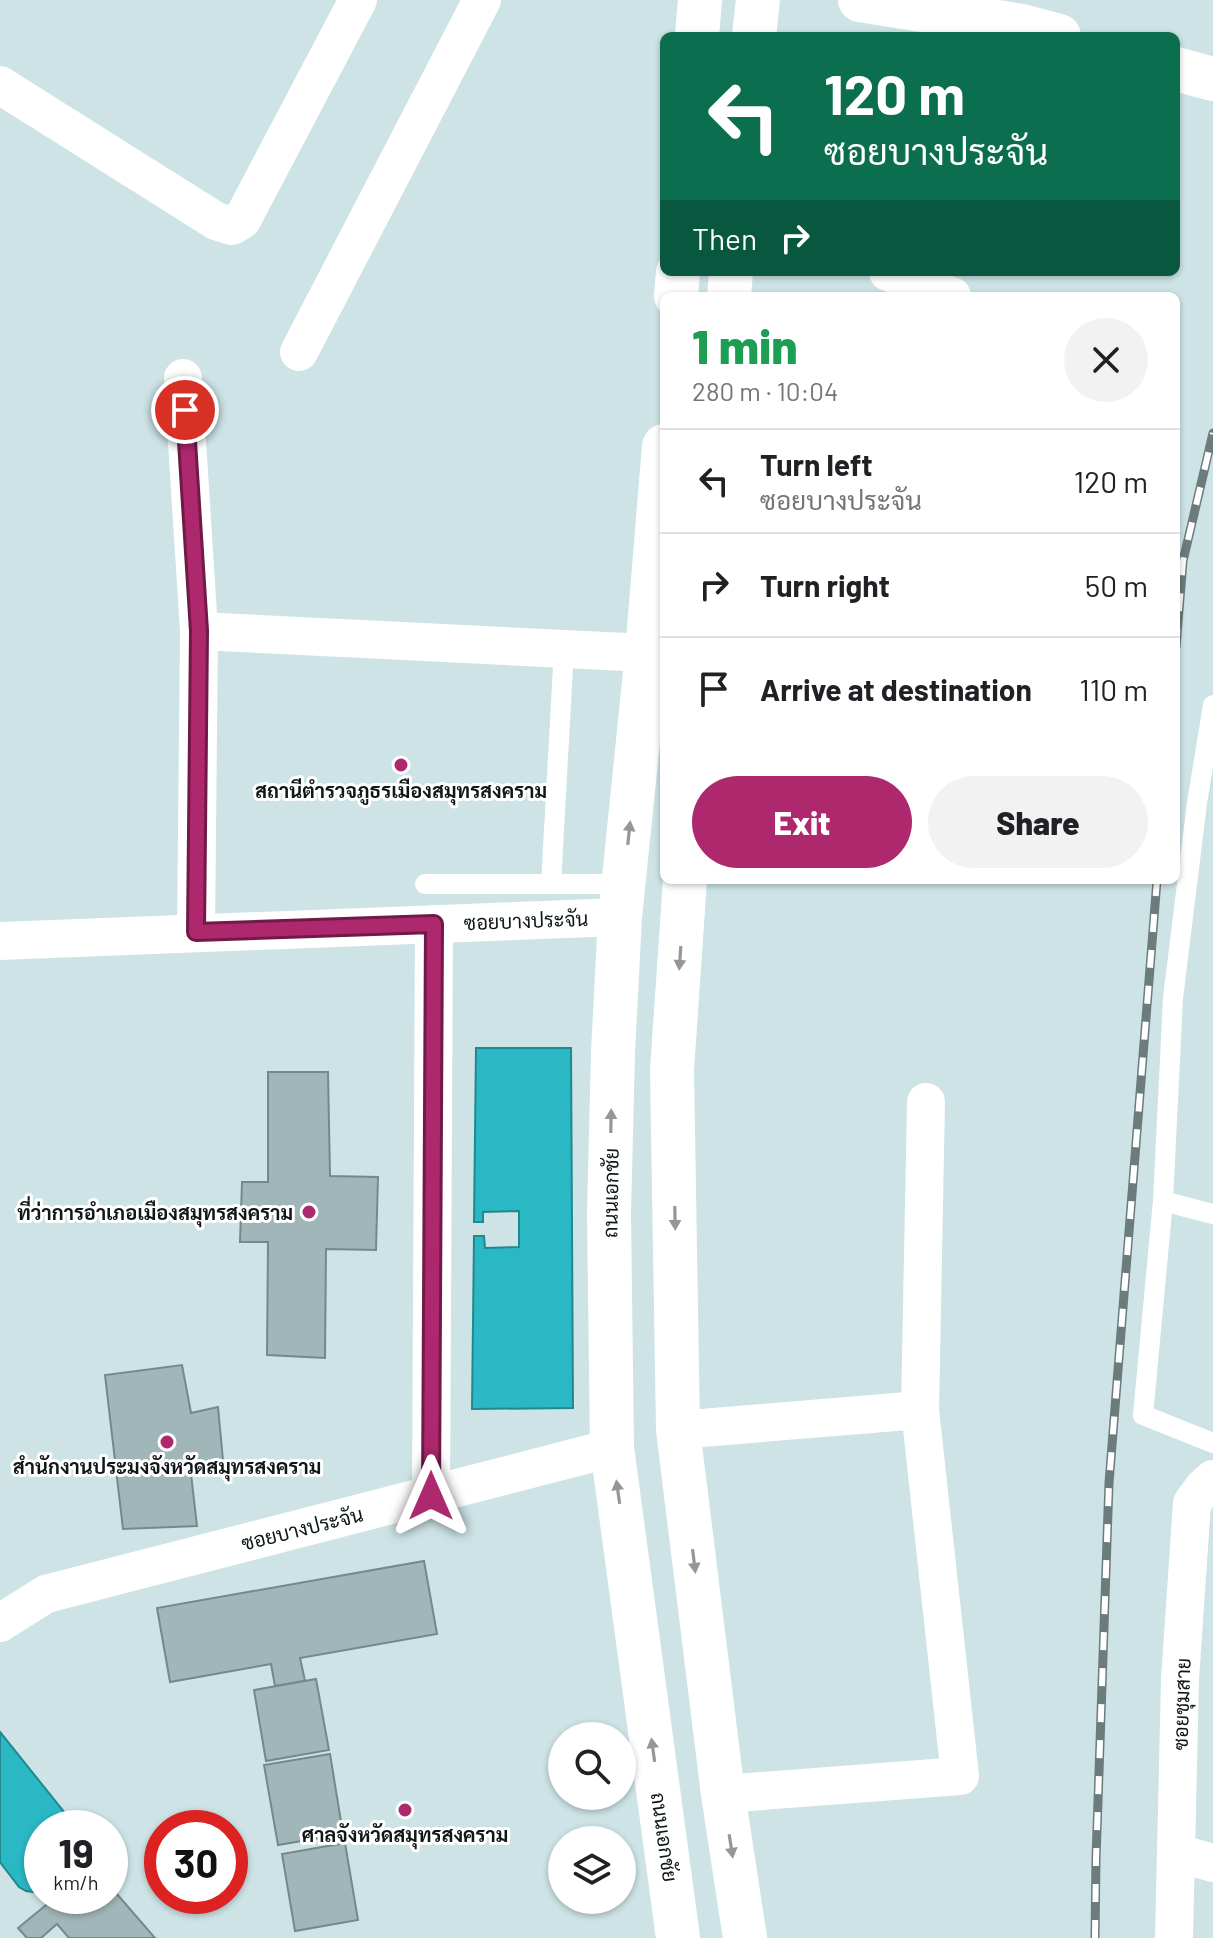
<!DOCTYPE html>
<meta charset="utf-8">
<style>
:root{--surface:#fff;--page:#f2f2f2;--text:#202124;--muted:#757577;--line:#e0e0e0;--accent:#ae286e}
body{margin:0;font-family:Barlow,Sarabun,sans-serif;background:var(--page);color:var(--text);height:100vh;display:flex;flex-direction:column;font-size:30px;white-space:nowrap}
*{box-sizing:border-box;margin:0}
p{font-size:26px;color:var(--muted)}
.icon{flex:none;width:44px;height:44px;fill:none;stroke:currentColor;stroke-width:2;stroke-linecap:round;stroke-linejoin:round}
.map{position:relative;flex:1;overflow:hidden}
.panel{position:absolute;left:660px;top:292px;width:520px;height:592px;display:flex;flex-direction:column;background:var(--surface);border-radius:12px;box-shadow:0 2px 6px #0004}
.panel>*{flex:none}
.banner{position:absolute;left:660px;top:32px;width:520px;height:244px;border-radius:12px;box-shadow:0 2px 6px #0004;background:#0b6e4f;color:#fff;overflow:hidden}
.fabs{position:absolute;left:548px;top:1722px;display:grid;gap:16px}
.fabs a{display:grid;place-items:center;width:88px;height:88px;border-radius:50%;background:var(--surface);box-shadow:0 2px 6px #0004;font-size:40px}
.speed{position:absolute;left:24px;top:1810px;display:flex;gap:16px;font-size:40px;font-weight:700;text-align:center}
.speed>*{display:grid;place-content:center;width:104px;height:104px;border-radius:50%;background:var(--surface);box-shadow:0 2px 6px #0004;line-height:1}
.speed small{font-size:20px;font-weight:400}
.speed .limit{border:12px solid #d22;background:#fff;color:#111}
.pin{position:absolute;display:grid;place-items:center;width:68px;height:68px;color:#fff;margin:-34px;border:4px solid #fff;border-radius:50%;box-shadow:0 2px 8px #0007}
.me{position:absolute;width:88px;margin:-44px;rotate:0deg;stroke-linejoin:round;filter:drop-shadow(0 0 6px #0008)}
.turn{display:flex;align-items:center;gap:28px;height:168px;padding:0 32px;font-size:36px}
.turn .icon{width:104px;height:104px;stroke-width:2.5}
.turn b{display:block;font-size:56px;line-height:68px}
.then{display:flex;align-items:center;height:76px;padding:0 32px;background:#0003;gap:16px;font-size:30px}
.round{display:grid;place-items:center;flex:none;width:84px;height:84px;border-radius:42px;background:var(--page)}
.overview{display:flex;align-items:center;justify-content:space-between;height:136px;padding:0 32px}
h1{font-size:48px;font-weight:800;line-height:60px;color:#1e9e55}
.cta{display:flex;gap:16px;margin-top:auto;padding:16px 32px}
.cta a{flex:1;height:92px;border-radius:48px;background:var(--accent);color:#fff;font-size:32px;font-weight:800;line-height:92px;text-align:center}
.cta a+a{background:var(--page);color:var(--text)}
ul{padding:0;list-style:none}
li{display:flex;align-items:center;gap:24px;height:104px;padding:0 32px;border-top:2px solid var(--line)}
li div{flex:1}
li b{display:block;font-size:30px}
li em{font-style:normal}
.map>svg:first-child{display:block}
.water{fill:#2ab8c4;stroke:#228890;stroke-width:2}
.building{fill:#a1b6b8;stroke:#75898b;stroke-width:2}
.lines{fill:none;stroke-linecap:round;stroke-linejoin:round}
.lane{stroke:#fff;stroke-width:20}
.street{stroke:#fff;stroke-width:38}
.secondary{stroke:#fff;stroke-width:44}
.rail-casing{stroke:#6c7b7c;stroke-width:9}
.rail{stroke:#fff;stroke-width:6;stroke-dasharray:18;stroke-linecap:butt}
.oneway{fill:#939797}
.route-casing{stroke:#711a48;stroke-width:20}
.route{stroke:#ae286e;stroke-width:14}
.poi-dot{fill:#ae286e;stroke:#fff;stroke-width:3}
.labels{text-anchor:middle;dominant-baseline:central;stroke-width:6;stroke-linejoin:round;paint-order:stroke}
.poi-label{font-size:20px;font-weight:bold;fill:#0f1717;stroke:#fff}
.street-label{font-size:20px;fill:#0f1717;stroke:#fff}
</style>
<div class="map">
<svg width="1213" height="1938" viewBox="0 0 1213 1938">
<rect width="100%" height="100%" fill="#cde3e6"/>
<g class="water">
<path d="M476 1048H571L573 1408 472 1409 474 1236H484L485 1248 519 1247V1211L483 1212V1222H474Z"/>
<path d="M0 1732 77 1828H42V1893L26 1891 19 1887 0 1862Z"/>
</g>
<g class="building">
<path d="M268 1072H328L330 1176 378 1177 376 1250 326 1249 325 1358 267 1355 268 1242H240L242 1182H268Z"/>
<path d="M182 1365 191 1413 218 1407 224 1471 191 1474 197 1526 123 1529 105 1375Z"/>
<path d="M424 1561 437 1634 300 1658 305 1681 275 1686 271 1664 170 1682 157 1608Z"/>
<path d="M316 1679 329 1750 266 1761 254 1690Z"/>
<path d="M330 1754 343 1834 278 1845 264 1765Z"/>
<path d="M345 1843 358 1920 295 1931 282 1854Z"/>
<path d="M110 1886 155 1938H69L57 1924 41 1938H27L18 1928 57 1896H110Z"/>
</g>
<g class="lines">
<g class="lane">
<path d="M1213 705 1197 803 1173 998 1163 1201 1143 1415 1213 1443"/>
<path d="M425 884H624"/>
<path d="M551 884 564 649"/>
<path d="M1163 1201 1213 1214"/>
</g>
<g class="street">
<path d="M0 85 216 221 232 226 242 220 358 0"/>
<path d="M888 272 952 296"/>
<path d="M299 352 482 0"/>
<path d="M183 378 199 631 196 932"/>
<path d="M199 631 647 653"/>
<path d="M0 941 620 917"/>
<path d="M678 1430 920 1410"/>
<path d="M431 1496 434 924"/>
<path d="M0 1623 46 1594 612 1448"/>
<path d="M723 1794 960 1776 920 1410 926 1102"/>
<path d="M1177 1853 1213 1863"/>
<path d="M1174 1938 1180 1679 1192 1503 1204 1487 1213 1479"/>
</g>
<g class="secondary">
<path d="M860 0 1022 26 1059 36"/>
<path d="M697 36 700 0"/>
<path d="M754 36 758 0"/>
<path d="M1176 69 1213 79"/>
<path d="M676 296 678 272"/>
<path d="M729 296 731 272"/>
<path d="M664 446 647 653 620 917 613 1052 609 1214 612 1448 678 1938"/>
<path d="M685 880 672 1070 678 1430 723 1794 745 1938"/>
</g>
<defs>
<g id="rail">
<path d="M1176 647 1183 561 1213 433"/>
<path d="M1095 1938 1096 1859 1109 1483 1157 880"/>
</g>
</defs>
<use href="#rail" class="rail-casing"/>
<use href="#rail" class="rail"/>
</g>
<defs><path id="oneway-solid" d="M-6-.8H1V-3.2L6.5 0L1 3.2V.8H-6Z" transform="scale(2)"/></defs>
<g class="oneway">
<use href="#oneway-solid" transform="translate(629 833) rotate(-84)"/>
<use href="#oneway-solid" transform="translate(680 958) rotate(94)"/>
<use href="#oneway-solid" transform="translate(611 1121) rotate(-89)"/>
<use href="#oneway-solid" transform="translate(675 1218) rotate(89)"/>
<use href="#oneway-solid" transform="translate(618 1492) rotate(-98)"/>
<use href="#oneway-solid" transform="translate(694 1561) rotate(83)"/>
<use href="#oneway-solid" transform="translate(653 1750) rotate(-98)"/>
<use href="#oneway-solid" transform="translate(731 1846) rotate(81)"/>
</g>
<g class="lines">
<defs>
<path id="route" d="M185 410 199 631 196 932 434 924 431 1496"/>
</defs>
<use href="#route" class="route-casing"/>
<use href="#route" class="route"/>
</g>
<g class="poi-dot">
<circle cx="401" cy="765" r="8"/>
<circle cx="309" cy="1212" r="8"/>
<circle cx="167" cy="1442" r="8"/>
<circle cx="405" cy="1810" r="8"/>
</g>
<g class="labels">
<g class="poi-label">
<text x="401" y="790">สถานีตำรวจภูธรเมืองสมุทรสงคราม</text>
<text x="293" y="1212" text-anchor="end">ที่ว่าการอำเภอเมืองสมุทรสงคราม</text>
<text x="167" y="1466">สำนักงานประมงจังหวัดสมุทรสงคราม</text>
<text x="405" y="1834">ศาลจังหวัดสมุทรสงคราม</text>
</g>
<g class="street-label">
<text transform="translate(526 920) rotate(-2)">ซอยบางประจัน</text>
<text transform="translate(610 1193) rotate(-89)">ถนนเอกชัย</text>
<text transform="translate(302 1528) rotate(-14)">ซอยบางประจัน</text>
<text transform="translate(1181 1704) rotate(-88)">ซอยชุมสาย</text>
<text transform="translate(665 1837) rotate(82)">ถนนเอกชัย</text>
</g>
</g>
</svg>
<div class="fabs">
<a><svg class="icon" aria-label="search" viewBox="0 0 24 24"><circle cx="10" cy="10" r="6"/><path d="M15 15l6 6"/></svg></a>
<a><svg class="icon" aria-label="layers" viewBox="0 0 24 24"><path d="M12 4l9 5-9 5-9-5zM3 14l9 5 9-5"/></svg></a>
</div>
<div class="speed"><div>19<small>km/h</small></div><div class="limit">30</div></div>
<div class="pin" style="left:185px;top:410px;background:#d93025"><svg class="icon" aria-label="arrive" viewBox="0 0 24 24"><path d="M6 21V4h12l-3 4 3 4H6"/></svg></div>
<svg class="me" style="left:431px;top:1496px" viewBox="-20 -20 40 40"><path d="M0-17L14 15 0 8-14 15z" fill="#ae286e" stroke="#fff" stroke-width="4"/></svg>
<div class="banner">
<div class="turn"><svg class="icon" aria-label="left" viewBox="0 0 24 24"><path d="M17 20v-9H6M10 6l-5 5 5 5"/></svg><div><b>120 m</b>ซอยบางประจัน</div></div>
<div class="then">Then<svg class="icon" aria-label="right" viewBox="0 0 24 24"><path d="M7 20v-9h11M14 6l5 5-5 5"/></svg></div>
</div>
<section class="panel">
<div class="overview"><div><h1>1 min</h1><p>280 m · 10:04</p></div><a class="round"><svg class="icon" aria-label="close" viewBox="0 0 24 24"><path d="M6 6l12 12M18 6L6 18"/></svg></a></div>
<ul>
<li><svg class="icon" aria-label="left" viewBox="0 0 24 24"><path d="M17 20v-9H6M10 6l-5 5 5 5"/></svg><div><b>Turn left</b><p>ซอยบางประจัน</p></div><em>120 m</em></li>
<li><svg class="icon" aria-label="right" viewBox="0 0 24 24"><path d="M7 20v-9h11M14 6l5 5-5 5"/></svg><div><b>Turn right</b></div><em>50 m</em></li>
<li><svg class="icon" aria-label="arrive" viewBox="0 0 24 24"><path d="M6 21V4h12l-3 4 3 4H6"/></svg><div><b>Arrive at destination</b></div><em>110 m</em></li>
</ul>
<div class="cta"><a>Exit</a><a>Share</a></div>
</section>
</div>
